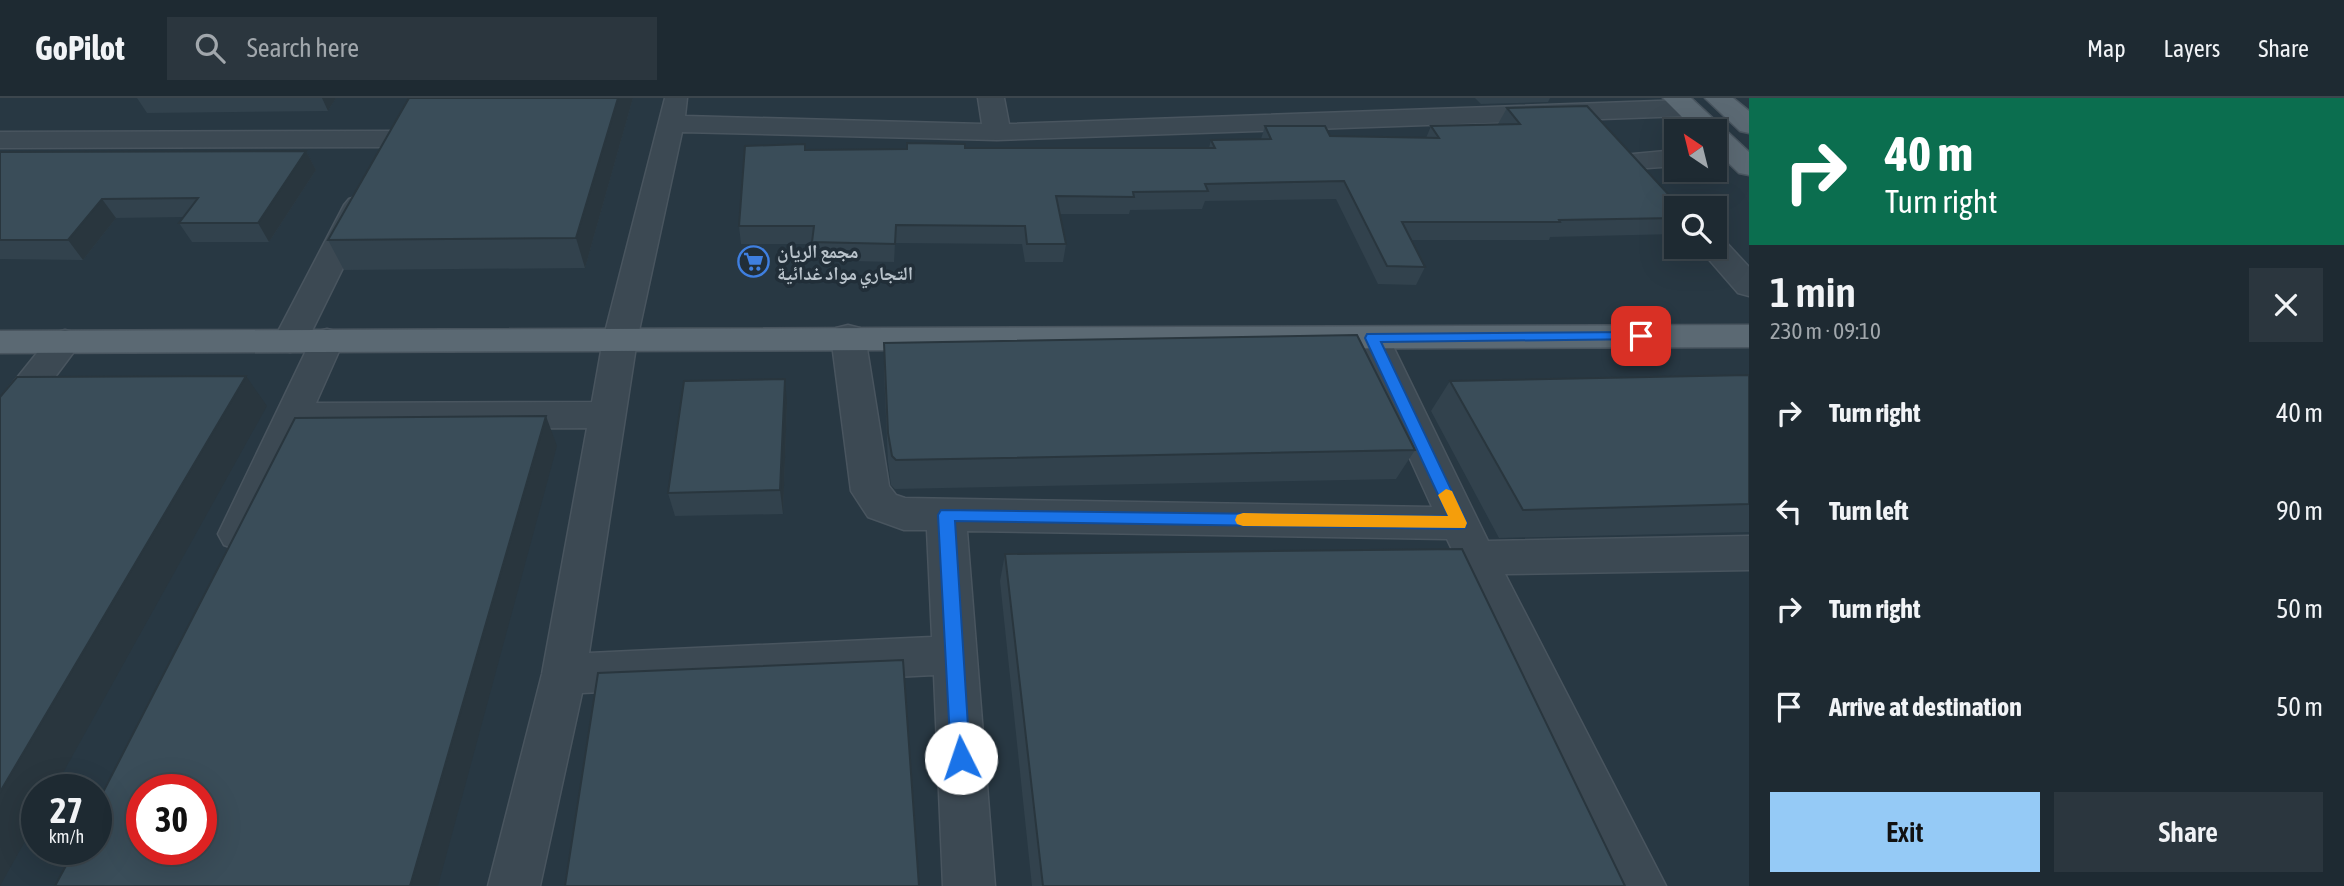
<!DOCTYPE html>
<meta charset="utf-8">
<style>
:root{--surface:#1e2a32;--page:#2b363e;--text:#f1f3f6;--muted:#a1a7ac;--line:#3c464d;--accent:#95caf6}
body{margin:0;font-family:"Asap Condensed","Noto Naskh Arabic",sans-serif;background:var(--page);color:var(--text);height:100vh;display:flex;flex-direction:column;font-size:26px;white-space:nowrap}
*{box-sizing:border-box;margin:0}
p{font-size:23px;color:var(--muted)}
.icon{flex:none;width:38px;height:38px;fill:none;stroke:currentColor;stroke-width:2;stroke-linecap:round;stroke-linejoin:round}
.map{position:relative;flex:1;overflow:hidden}
.side{display:flex;flex-direction:column;background:var(--surface);width:595px}
.side>*{flex:none}
.banner{background:#0b6e4f;color:#fff;overflow:hidden}
.needle{width:46px;rotate:325deg}
.fabs{position:absolute;left:1664px;top:21px;display:grid;gap:14px}
.fabs a{display:grid;place-items:center;width:63px;height:63px;border-radius:0px;background:var(--surface);box-shadow:0 7px 28px #0002,0 0 0 2px var(--line);font-size:35px}
.speed{position:absolute;left:21px;top:676px;display:flex;gap:14px;font-size:35px;font-weight:700;text-align:center}
.speed>*{display:grid;place-content:center;width:91px;height:91px;border-radius:50%;background:var(--surface);box-shadow:0 7px 28px #0002,0 0 0 2px var(--line);line-height:1}
.speed small{font-size:18px;font-weight:400}
.speed .limit{border:10px solid #d22;background:#fff;color:#111}
.pin{position:absolute;display:grid;place-items:center;width:60px;height:60px;color:#fff;margin:-30px;border-radius:14px;box-shadow:0 4px 10px #0006}
.me{position:absolute;width:77px;margin:-38px;rotate:356deg;stroke-linejoin:round;filter:drop-shadow(0 0 5px #0008)}
.turn{display:flex;align-items:center;gap:24px;height:147px;padding:0 21px;font-size:32px}
.turn .icon{width:91px;height:91px;stroke-width:2.5}
.turn b{display:block;font-size:49px;line-height:60px}
.round{display:grid;place-items:center;flex:none;width:74px;height:74px;border-radius:0px;background:var(--page)}
.headline{display:flex;align-items:center;justify-content:space-between;height:119px;padding:0 21px}
h1{font-size:42px;font-weight:600;line-height:52px}
.cta{display:flex;gap:14px;margin-top:auto;padding:14px 21px}
.cta a{flex:1;height:80px;border-radius:0px;background:var(--accent);color:#111;font-size:28px;font-weight:600;line-height:80px;text-align:center}
.cta a+a{background:var(--page);color:var(--text)}
ul{padding:0;list-style:none}
li{display:flex;align-items:center;gap:21px;height:98px;padding:0 21px}
li div{flex:1}
li b{display:block;font-size:26px}
li em{font-style:normal}
header{display:flex;align-items:center;gap:42px;box-sizing:border-box;height:98px;padding:0 35px;background:var(--surface);border-bottom:2px solid var(--line)}
header strong{font-size:33px}
nav{display:flex;gap:38px;margin-inline-start:auto;font-size:24px}
.search{width:490px;height:63px;background:var(--page);display:flex;align-items:center;gap:18px;box-sizing:border-box;padding:0 24px;border-radius:0px;color:var(--muted);font-size:26px}
main{display:flex;flex:1;min-height:0}
.map>svg:first-child{display:block}
.lines{fill:none;stroke-linecap:round;stroke-linejoin:round}
.minor-casing{stroke:#49555f;stroke-width:3}
.major-casing{stroke:#49555f;stroke-width:3}
.minor{fill:#3c4953;fill-rule:evenodd}
.major{fill:#5b6973;fill-rule:evenodd}
.wall{fill:#32424d}
.shaded-wall{fill:#29363e}
.building{fill:#3a4d59;stroke:#29363e;stroke-width:2;fill-rule:evenodd}
.route{fill:#1a73e8;stroke:#114b97;stroke-width:2}
.slow{fill:#f59e0b}
.labels{text-anchor:middle;dominant-baseline:central;stroke-width:7;stroke-linejoin:round;paint-order:stroke}
.poi-label{font-size:19px;font-weight:bold;fill:#bac4cc;stroke:#212e38;text-anchor:start}
</style>
<header>
<strong>GoPilot</strong>
<div class="search"><svg class="icon" aria-label="search" viewBox="0 0 24 24"><circle cx="10" cy="10" r="6"/><path d="M15 15l6 6"/></svg>Search here</div>
<nav><a>Map</a><a>Layers</a><a>Share</a></nav>
</header>
<main>
<div class="map">
<svg width="1749" height="788" viewBox="0 0 1749 788">
<rect width="100%" height="100%" fill="#283843"/>
<g class="lines">
<defs>
<g id="minor">
<path d="M665 0H687L685 18 982 26 978 0H1004L1009 26 1686 2 1695 4 1699 10 1695 16 1686 18 997 42 682 34 637 242 589 555 932 539 927 432H904L868 419 851 393 831 238 836 230 848 227 860 230 865 238 889 388 896 397 905 400 1432 409 1355 240 1360 232 1372 229 1384 232 1389 240 1488 443 1749 438V472L1505 476 1666 788H1613L1447 441 967 433 995 788H943L934 577 582 595 540 788H488L542 576 587 330 304 331 252 447 238 452 224 447 218 436 315 234 327 231 339 234 344 242 316 305 592 304 603 242Z"/>
<path d="M392 33 402 35 406 41 402 47 392 49 0 50V34Z"/>
<path d="M1676 52V68L1633 71 1623 69 1619 63 1623 57Z"/>
<path d="M359 98 369 101 374 107 307 243 302 251 290 254 278 251 273 243 344 107 349 101Z"/>
<path d="M1715 140 1724 142 1749 169V198L1738 195 1698 149H1715Z"/>
<path d="M65 232 77 235 82 243 13 335 0 339V301L53 235Z"/>
</g>
<g id="major">
<path d="M1663 0H1691L1749 54V77L1739 75 1715 52V33H1696Z"/>
<path d="M1705 0H1733L1749 13V35L1740 33Z"/>
<path d="M1749 227V249L0 255V233Z"/>
</g>
</defs>
<use href="#minor" class="minor-casing"/>
<use href="#major" class="major-casing"/>
<use href="#minor" class="minor"/>
<use href="#major" class="major"/>
</g>
<g class="wall">
<path d="M137 0H336L328 13 147 15Z"/>
<path d="M409 0H633L585 170 344 172 328 142Z"/>
<path d="M1475 0H1550L1548 4 1481 6Z"/>
<path d="M1507 10 1676 110V136L1550 139 1549 142H1411L1425 169 1416 187 1378 186 1336 101 1205 103 1202 111 1130 112 1129 116H1060L1066 146 1063 164H1025L1022 146 895 145 894 164 813 162 812 146H741L739 128 805 52 965 50H1209L1211 42 1261 41 1265 28 1330 38 1426 40 1431 28 1498 26Z"/>
<path d="M306 53 316 72 269 144H192L179 125 183 119 116 120 83 162 0 161V54Z"/>
<path d="M884 245 1415 352 1396 381 895 391 891 387 888 364 884 275Z"/>
<path d="M1749 277V434L1499 440 1431 313 1450 283Z"/>
<path d="M787 305 783 416 675 418 668 395Z"/>
<path d="M1005 456 1625 788H1032L1000 483Z"/>
</g>
<g class="shaded-wall">
<path d="M322 0H336L328 13Z"/>
<path d="M618 0H633L585 170 576 140Z"/>
<path d="M306 53 316 72 269 144 258 125Z"/>
<path d="M102 101 116 120 83 162 68 142Z"/>
<path d="M246 278 267 308 54 691H37V722L0 788V694Z"/>
<path d="M785 281 787 305 783 416 780 392Z"/>
<path d="M546 318 557 348 438 788H410Z"/>
</g>
<g class="building">
<path d="M409 0H618L576 140 328 142Z"/>
<path d="M1587 8 1681 110H1676V120L1559 122 1560 124H1402L1425 169 1387 168 1344 83 1205 86 1208 93 1133 94 1134 99 1056 98 1066 146H1027L1025 128 896 127 895 146 812 144 814 128H739L745 48 805 46V52L907 51V45L965 46V50H1215L1211 42 1271 41 1265 28H1325L1330 38 1439 40 1431 28 1520 26 1507 10Z"/>
<path d="M306 53 258 125H179L198 100 102 101 68 142H0V54Z"/>
<path d="M1357 237 1415 352 896 362 892 358 888 335 884 245Z"/>
<path d="M1749 277V406L1523 412 1450 283Z"/>
<path d="M246 278 0 694V299L17 279Z"/>
<path d="M785 281 780 392 668 395 684 283Z"/>
<path d="M546 318 410 788H55L75 751H96V708L295 320ZM142 691H201V751H142Z"/>
<path d="M1462 451 1625 788H1043L1005 456Z"/>
<path d="M903 562 919 788H565L598 575Z"/>
</g>
<path class="route" d="M1641 234 1646 235V241L1381 244 1467 425 1465 430 1459 431 955 423 970 660 967 666 961 669 954 666 951 660 938 417 941 412 1448 418 1365 240 1367 236Z"/>
<path class="slow" d="M1446 391 1452 393 1467 425 1465 430 1243 428 1237 426 1235 422 1237 417 1243 415 1448 418 1438 397Z"/>
<defs>
<symbol id="supermarket-ring" viewBox="-11 -11 22 22"><circle r="9.5" fill="#212e38" stroke="#3f7fe0" stroke-width="1.5"/><path d="M-6-5.5h2.5l.6 2H6L4.5 2H-2.5L-4.4-4H-6ZM-1.5 3.2a1.3 1.3 0 1 0 .1 0ZM3 3.2a1.3 1.3 0 1 0 .1 0Z" fill="#3f7fe0"/></symbol>
</defs>
<g fill-rule="evenodd">
<use href="#supermarket-ring" x="736" y="146" width="35" height="35"/>
</g>
<g class="labels">
<g class="poi-label">
<text x="777" y="153">مجمع الريان<tspan x="777" dy="22">التجاري مواد غدائية</tspan></text>
</g>
</g>
</svg>
<div class="fabs">
<a><svg class="needle" viewBox="-14 -14 28 28"><path d="M0-13l5 13h-10z" fill="#e53935"/><path d="M0 13l5-13h-10z" fill="#a1a7ac"/></svg></a>
<a><svg class="icon" aria-label="search" viewBox="0 0 24 24"><circle cx="10" cy="10" r="6"/><path d="M15 15l6 6"/></svg></a>
</div>
<div class="speed"><div>27<small>km/h</small></div><div class="limit">30</div></div>
<div class="pin" style="left:1641px;top:238px;background:#d93025"><svg class="icon" aria-label="arrive" viewBox="0 0 24 24"><path d="M6 21V4h12l-3 4 3 4H6"/></svg></div>
<svg class="me" style="left:961px;top:660px" viewBox="-20 -20 40 40"><circle r="19" fill="#fff"/><path d="M0-13L10 11 0 6-10 11z" fill="#1a73e8"/></svg>
</div>
<section class="side">
<div class="banner">
<div class="turn"><svg class="icon" aria-label="right" viewBox="0 0 24 24"><path d="M7 20v-9h11M14 6l5 5-5 5"/></svg><div><b>40 m</b>Turn right</div></div>
</div>
<div class="headline"><div><h1>1 min</h1><p>230 m · 09:10</p></div><a class="round"><svg class="icon" aria-label="close" viewBox="0 0 24 24"><path d="M6 6l12 12M18 6L6 18"/></svg></a></div>
<ul>
<li><svg class="icon" aria-label="right" viewBox="0 0 24 24"><path d="M7 20v-9h11M14 6l5 5-5 5"/></svg><div><b>Turn right</b></div><em>40 m</em></li>
<li><svg class="icon" aria-label="left" viewBox="0 0 24 24"><path d="M17 20v-9H6M10 6l-5 5 5 5"/></svg><div><b>Turn left</b></div><em>90 m</em></li>
<li><svg class="icon" aria-label="right" viewBox="0 0 24 24"><path d="M7 20v-9h11M14 6l5 5-5 5"/></svg><div><b>Turn right</b></div><em>50 m</em></li>
<li><svg class="icon" aria-label="arrive" viewBox="0 0 24 24"><path d="M6 21V4h12l-3 4 3 4H6"/></svg><div><b>Arrive at destination</b></div><em>50 m</em></li>
</ul>
<div class="cta"><a>Exit</a><a>Share</a></div>
</section>
</main>
